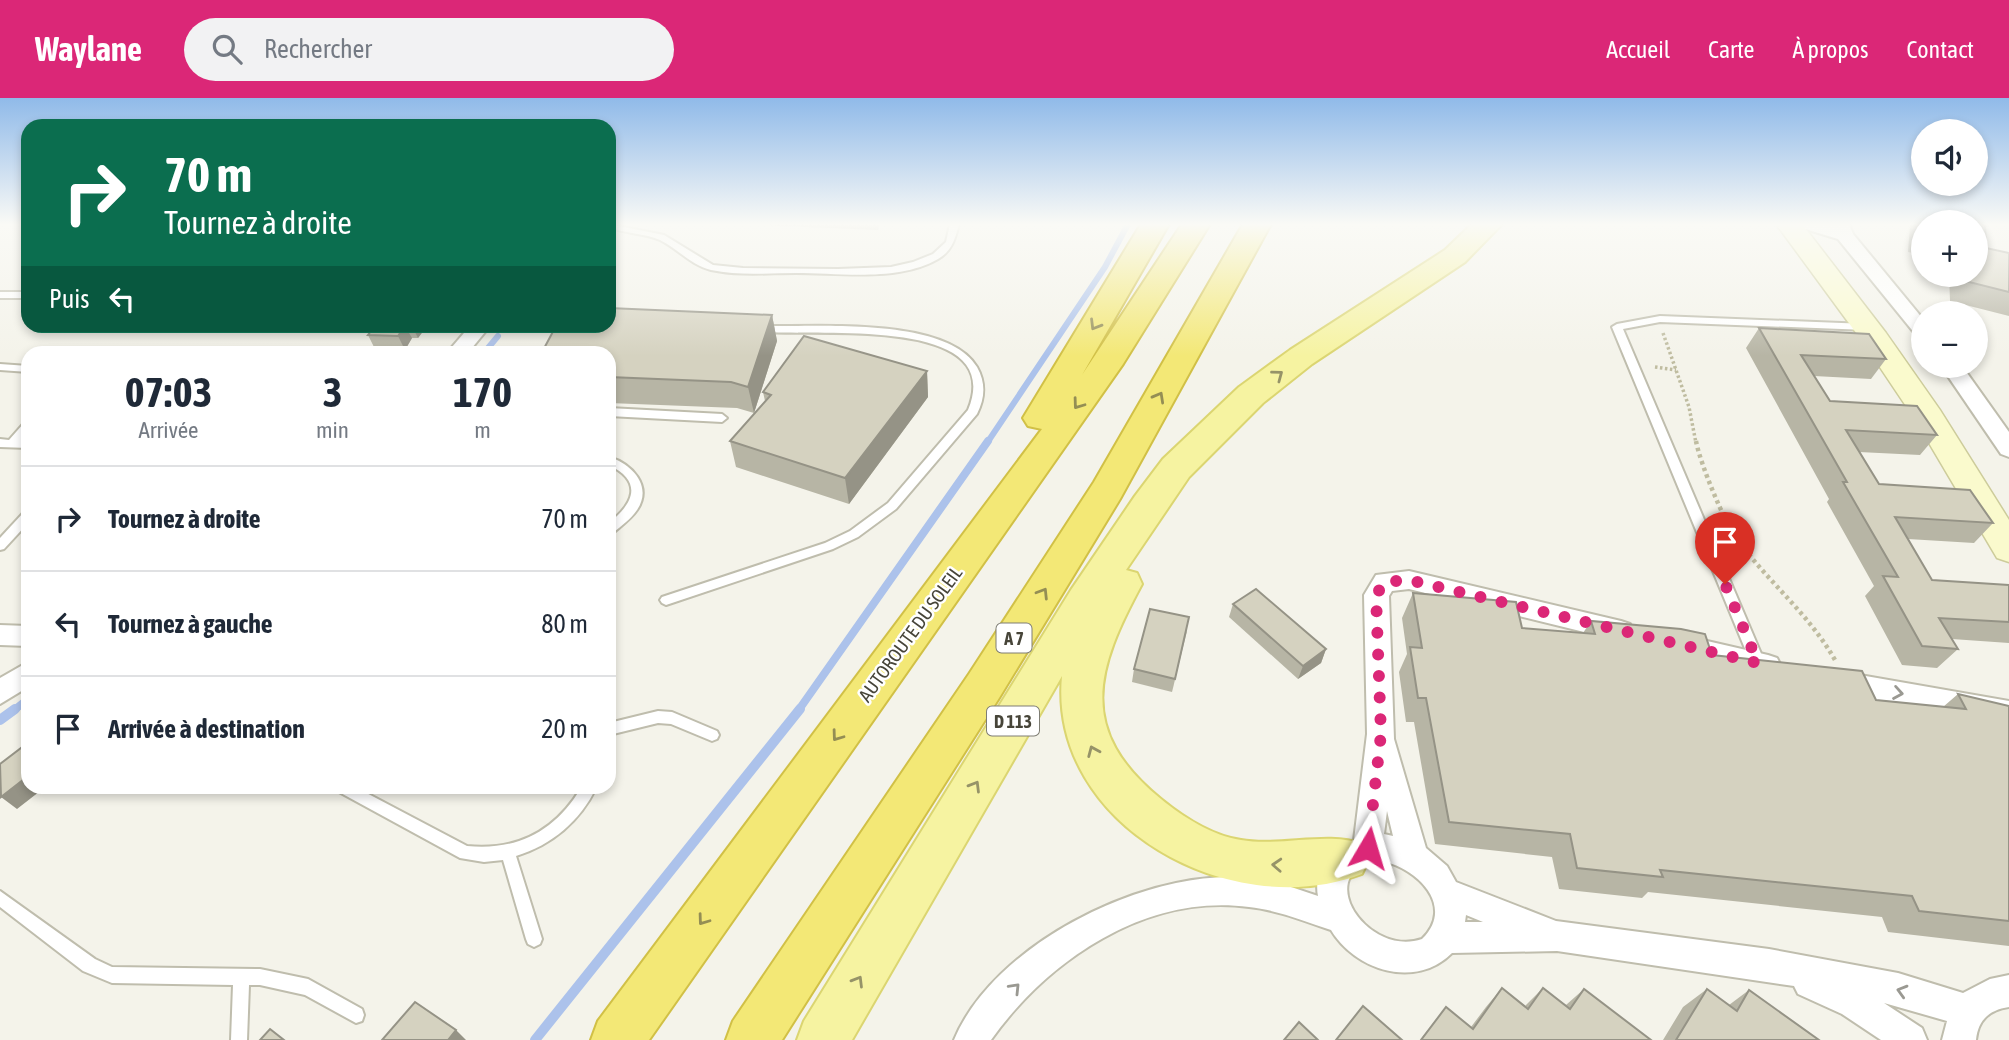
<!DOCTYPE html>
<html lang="fr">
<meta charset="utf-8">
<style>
:root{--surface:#fff;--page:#f2f2f3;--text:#1f2937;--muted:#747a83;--line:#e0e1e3;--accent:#db2777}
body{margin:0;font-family:"Asap Condensed",sans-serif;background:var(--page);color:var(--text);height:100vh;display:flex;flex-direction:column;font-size:26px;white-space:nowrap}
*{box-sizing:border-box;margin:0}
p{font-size:23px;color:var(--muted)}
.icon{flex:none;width:38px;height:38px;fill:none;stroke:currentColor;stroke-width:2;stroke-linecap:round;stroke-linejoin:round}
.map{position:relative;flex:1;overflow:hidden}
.sheet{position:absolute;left:21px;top:248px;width:595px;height:448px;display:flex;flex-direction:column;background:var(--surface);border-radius:21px;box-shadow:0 4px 10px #0003}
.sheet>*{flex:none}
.guide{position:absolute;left:21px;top:21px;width:595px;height:214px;border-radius:21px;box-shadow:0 4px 10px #0003;background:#0b6e4f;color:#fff;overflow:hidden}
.tools{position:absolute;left:1911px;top:21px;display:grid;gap:14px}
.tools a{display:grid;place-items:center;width:77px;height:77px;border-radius:50%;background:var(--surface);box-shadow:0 4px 10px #0003;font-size:35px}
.pin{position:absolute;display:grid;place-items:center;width:60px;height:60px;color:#fff;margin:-72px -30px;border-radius:50% 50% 50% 0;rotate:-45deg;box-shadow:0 0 7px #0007}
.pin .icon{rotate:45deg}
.me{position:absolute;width:77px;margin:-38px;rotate:7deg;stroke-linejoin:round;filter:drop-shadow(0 0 5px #0008)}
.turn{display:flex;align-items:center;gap:24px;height:147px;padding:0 28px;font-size:32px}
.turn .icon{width:91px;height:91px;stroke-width:2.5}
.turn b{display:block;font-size:49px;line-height:60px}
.then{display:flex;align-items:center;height:66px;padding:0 28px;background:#0003;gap:14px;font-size:26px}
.eta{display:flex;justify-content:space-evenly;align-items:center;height:119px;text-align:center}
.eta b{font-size:42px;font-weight:700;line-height:49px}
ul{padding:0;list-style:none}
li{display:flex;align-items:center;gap:21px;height:105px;padding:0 28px;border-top:2px solid var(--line)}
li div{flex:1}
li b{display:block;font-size:26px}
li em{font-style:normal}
header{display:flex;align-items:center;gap:42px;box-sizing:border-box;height:98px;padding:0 35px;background:var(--accent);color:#fff}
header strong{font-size:33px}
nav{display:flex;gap:38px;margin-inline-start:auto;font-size:24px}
.search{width:490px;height:63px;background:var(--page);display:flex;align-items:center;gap:18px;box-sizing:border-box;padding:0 24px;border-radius:38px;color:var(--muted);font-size:26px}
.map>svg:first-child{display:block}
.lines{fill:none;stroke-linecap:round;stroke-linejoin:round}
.stream-far2{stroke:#acc2eb;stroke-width:6}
.stream-far1{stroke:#acc2eb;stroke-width:8}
.stream{stroke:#acc2eb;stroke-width:10}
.lane-casing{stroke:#bfbdad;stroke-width:4}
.street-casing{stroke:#bfbdad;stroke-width:4}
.secondary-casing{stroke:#cdcc9b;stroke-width:3}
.primary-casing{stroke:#dbd571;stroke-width:4}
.highway-casing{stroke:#d1c046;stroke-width:4}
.path-far1{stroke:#bfbca0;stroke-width:3.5;stroke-dasharray:2.5 2.5;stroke-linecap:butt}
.path{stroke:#bfbca0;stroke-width:4.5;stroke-dasharray:3.5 3.5;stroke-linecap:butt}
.lane{fill:#fff;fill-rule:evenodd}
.street{fill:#fff;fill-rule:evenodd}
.secondary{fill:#fafacd;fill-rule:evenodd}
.primary{fill:#f6f3a1;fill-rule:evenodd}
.highway{fill:#f3e876;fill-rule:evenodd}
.wall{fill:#b7b5a5}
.shaded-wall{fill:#959386}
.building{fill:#d5d2c0;stroke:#959386;stroke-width:2}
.oneway{stroke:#948e54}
.oneway2{stroke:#969368}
.oneway3{stroke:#9a9992}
.route{stroke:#db2777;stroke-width:12;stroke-dasharray:0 21.6}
.labels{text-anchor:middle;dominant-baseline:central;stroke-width:5;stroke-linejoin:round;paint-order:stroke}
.shield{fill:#fff;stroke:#7e7d74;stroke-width:2}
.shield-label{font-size:18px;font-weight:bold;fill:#474539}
.street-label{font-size:19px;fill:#474539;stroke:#fff}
</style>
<header>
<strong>Waylane</strong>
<div class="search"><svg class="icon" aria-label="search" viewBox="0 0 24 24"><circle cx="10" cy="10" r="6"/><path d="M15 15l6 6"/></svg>Rechercher</div>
<nav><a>Accueil</a><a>Carte</a><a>À propos</a><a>Contact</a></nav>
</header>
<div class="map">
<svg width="2009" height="942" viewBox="0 0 2009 942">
<rect width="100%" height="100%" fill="#f4f3ea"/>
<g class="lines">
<g class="stream-far2">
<path d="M483 256 498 238"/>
<path d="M987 345 1105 169 1128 126"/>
</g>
<g class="stream-far1">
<path d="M13 613 28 601"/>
<path d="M798 613 988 343"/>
</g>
<g class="stream">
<path d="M0 622 15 611"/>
<path d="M535 942 800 611"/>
</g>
<defs>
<g id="lane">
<path d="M609 126 664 137 713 167 743 170 838 171 891 169 913 164 933 156 946 144 950 126H959C955 141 952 153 938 161 898 184 840 175 796 175 768 175 739 178 711 172 691 167 678 151 660 142 645 135 625 136 609 129Z"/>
<rect x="0" y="194" width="28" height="6"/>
<path d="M1660 218 1867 226 1872 229 1867 232 1660 224 1623 231 1765 565 1763 569 1758 570 1753 569 1751 565 1612 229 1617 226Z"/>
<path d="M760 228C814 229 947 218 977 269 986 285 985 300 977 316L896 411 858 439 833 451 666 507 662 505 660 502 662 499 825 445 850 433 888 405 968 312C1009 213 802 241 756 233L755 231Z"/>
<path d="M0 266 28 268V274L0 272Z"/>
<path d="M609 310 722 316 727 320 722 324 609 318Z"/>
<path d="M28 324V335L21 342H28V350L0 349V341L9 342 24 325Z"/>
<path d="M609 359C632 366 653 388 637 412 631 421 621 428 613 435L609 436V425C633 406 644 384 609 367Z"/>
<path d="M28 413V425L4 451 0 452V440L24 414Z"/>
<path d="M658 613 672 614 717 633 719 637 717 641 712 643 671 626 658 625 609 637V625Z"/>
<path d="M337 690H357L467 748C518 753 555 733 581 690H596C580 723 552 747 516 758L542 841 540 846 534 849 528 846 526 841 503 762 484 764 460 760 339 694Z"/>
<path d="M0 793 95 861 112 869 260 871 308 881 362 911 364 917 362 923 356 925 305 897 260 887H249L247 942H231L233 887 112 885 83 873 0 809Z"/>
</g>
<g id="street">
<path d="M1799 126H1849L1853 136 1923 221V239L1916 237 1838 141 1802 130Z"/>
<path d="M470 228H490L467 256H446Z"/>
<path d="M1941 268H1962L2009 334V359L2001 356Z"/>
<path d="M1409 473 1621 523 1630 526 1634 533 1630 540 1621 543 1409 491 1392 493 1389 498 1394 641 1426 750 1447 768 1456 784 1556 823 1769 851 1898 875 1963 895 1990 881 2009 877V909C1989 912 1978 922 1976 942H1942L1947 923 1884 905 1922 930 1927 942H1881L1842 916 1798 896 1794 888 1557 853 1452 855C1415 892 1355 872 1331 832 1304 823 1277 812 1249 809 1146 795 1048 862 991 942H954C993 848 1137 776 1235 779 1264 779 1291 789 1318 798 1313 773 1332 750 1354 742L1367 636 1364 497 1376 477ZM1387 713 1393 738 1384 736ZM1382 763C1417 770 1456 808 1422 841 1373 858 1322 791 1361 768 1366 765 1376 764 1382 763ZM1466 817 1483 824H1465Z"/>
<path d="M0 527 28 528V548L0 547Z"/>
<path d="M1681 537 1768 557 1777 560 1781 568 1777 576 1768 579 1672 554 1668 547 1672 540Z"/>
<path d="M28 564V589L0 606V580Z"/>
<path d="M1837 573 2009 603V625L1837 595 1828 592 1824 584 1828 576Z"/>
</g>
<path id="secondary" d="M1780 126H1802L1886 235 1940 312 2009 422V464L1997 460 1916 323 1865 247 1782 134 1778 129Z"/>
<path id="primary" d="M1472 126H1502L1465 164 1312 266 1263 305 1189 379 1126 472 1137 475 1142 486C1096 571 1076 632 1161 701 1183 719 1213 738 1241 742 1280 749 1328 733 1362 746L1369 761 1362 776C1233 826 1048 728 1062 578L852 942H797L804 923 1071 492 1135 398 1163 361 1239 289 1290 252 1445 152Z"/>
<g id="highway">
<path d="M1141 126H1169L1082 277 1182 126H1210L1123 266 649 942H591L598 923 1042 331 1028 328 1023 320Z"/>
<path d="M1243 126H1271L1120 401 999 600 782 942H726L733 923 969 576 1094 384Z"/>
</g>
</defs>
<use href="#lane" class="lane-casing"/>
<use href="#street" class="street-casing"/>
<use href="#secondary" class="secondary-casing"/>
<use href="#primary" class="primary-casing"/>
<use href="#highway" class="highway-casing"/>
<g class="path-far1">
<path d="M1663 235 1689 309 1696 345"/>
<path d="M1655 269 1676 272"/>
</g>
<path class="path" d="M1696 343C1700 365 1724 424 1737 441 1768 484 1809 516 1835 562"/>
<use href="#lane" class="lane"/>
<use href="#street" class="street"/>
<use href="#secondary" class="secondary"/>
<use href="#primary" class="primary"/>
<use href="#highway" class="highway"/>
</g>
<g class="wall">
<path d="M757 126H880L878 132 757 127Z"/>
<path d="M1910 126H1923V157L1908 154Z"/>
<path d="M1986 150 2009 155V218L1950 203 1949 177H1976Z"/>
<path d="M772 217 777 243 754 315 737 310 609 305V256Z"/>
<path d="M94 228H236L232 233Z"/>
<path d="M375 228H427L418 240H412L405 252 375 251 368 237Z"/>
<path d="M1759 230 1886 261 1871 281 1814 278 1830 303 1937 337 1920 357 1859 354 1879 386 1993 425 1974 445 1908 441 1932 482 2009 487V545L1952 541 1958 551 1937 570 1902 567 1865 498 1874 488 1827 404 1829 401 1746 250Z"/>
<path d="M927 273 928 299 849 406 736 369 730 343 765 303 763 294Z"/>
<path d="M1413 495 1522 530 1583 535 1591 523 1712 557 1876 602 1943 609 1958 596 2009 608V848L1888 834 1882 819 1648 794 1642 800 1559 791 1552 759 1435 746 1414 624H1406L1399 574 1407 556 1402 520Z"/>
<path d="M1233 506 1326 551 1321 565 1298 581 1229 519Z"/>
<path d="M1187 533 1172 594 1132 584 1134 571Z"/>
<path d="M1502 890 1525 908 1543 890 1566 907 1584 891 1651 942H1420L1446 909 1471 929 1486 909Z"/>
<path d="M1707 891 1729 907 1749 892 1819 942H1663L1683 909Z"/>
</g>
<g class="shaded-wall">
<path d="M772 217 777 243 754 315 748 289Z"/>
<path d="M228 228H236L232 233Z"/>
<path d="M405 228 412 240 405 252 398 238Z"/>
<path d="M412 228H427L418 240Z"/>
<path d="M927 273 928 299 849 406 845 380Z"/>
<path d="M1326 551 1321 565 1298 581 1303 568Z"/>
<path d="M28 678V690H44L17 711 1 699Z"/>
<path d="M456 932 466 942H448Z"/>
</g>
<g class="building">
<path d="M1976 126H1985L1986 150 2009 155V194L1965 183V177H1976Z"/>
<path d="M609 210 772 217 748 289 731 284 609 279V256H541L556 228H609Z"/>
<path d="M375 228H405L398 238 368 237Z"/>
<path d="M1759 230 1869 236 1886 261 1801 257 1830 303 1917 308 1937 337 1846 332 1879 386 1970 392 1993 425 1895 419 1932 482 2009 487V524L1939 520 1958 551 1922 548 1883 478 1898 479 1843 384H1847Z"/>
<path d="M804 238 927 273 845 380 730 343 771 297 763 294Z"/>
<path d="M1256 491 1326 551 1303 568 1233 506Z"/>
<path d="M1413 495 1516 504 1522 530 1595 536 1591 523 1681 531 1705 536 1712 557 1862 573 1876 602 1966 611 1958 596 2009 608V823L1919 813 1912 798 1660 772 1663 779 1577 770 1570 736 1449 724 1426 600H1418L1410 549 1422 550Z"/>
<path d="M1150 511 1189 519 1175 581 1134 571Z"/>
<path d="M21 650 28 654V678L1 699 0 666Z"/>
<path d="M1502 890 1528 911 1543 890 1570 911 1584 891 1651 942H1421L1446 909 1473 931Z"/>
<path d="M1707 891 1737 913 1749 892 1819 942H1676Z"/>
<path d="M415 904 456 932 448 942H382Z"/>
<path d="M1363 908 1402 942H1336Z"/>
<path d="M1299 924 1318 942H1284Z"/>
<path d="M270 931 284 942H260Z"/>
</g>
<defs><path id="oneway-chevron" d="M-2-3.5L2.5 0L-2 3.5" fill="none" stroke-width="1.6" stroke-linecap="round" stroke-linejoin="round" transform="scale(1.75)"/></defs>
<g class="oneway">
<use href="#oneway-chevron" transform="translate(1095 227) rotate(121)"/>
<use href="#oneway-chevron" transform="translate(1159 299) rotate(-61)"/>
<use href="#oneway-chevron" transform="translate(1078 306) rotate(126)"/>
<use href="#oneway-chevron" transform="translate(1043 495) rotate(-58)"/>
<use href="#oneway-chevron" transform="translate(837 638) rotate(126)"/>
<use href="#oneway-chevron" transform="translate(703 822) rotate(126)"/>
</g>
<g class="oneway2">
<use href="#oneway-chevron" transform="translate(1278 277) rotate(-37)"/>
<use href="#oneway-chevron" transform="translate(1093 653) rotate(-113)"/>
<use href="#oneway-chevron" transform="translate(975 688) rotate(-59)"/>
<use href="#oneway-chevron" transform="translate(1277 767) rotate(-177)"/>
<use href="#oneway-chevron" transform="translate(858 883) rotate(-59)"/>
</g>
<g class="oneway3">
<use href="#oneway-chevron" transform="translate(1898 595) rotate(10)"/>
<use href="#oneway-chevron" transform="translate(1015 890) rotate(-46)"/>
<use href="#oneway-chevron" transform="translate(1902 893) rotate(-164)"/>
</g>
<linearGradient id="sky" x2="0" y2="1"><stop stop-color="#90bae9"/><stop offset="0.49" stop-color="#fafaf6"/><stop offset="1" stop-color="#fafaf6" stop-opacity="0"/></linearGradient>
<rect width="2009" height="258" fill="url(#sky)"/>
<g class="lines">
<path class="route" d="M1368 750 1381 636 1376 497 1385 484 1409 482 1758 565 1725 486"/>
</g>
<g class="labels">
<g class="shield">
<rect x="996.5" y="525.5" width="35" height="29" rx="5"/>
<rect x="987" y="608.5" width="52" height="29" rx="5"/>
</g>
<g class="shield-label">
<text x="1014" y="540">A 7</text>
<text x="1013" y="623">D 113</text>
</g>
<g class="street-label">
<text transform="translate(910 536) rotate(-54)">AUTOROUTE DU SOLEIL</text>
</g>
</g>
</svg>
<div class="tools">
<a><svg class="icon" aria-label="sound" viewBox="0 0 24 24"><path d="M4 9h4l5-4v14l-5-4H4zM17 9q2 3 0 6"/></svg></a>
<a>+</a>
<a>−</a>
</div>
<div class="pin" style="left:1725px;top:486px;background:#d93025"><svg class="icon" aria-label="arrive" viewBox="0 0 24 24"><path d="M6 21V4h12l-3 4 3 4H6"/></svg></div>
<svg class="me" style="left:1368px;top:750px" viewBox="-20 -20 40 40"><path d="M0-17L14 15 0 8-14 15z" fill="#db2777" stroke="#fff" stroke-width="4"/></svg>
<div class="guide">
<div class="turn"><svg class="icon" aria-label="right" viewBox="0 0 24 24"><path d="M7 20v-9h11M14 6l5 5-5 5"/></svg><div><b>70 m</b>Tournez à droite</div></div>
<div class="then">Puis<svg class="icon" aria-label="left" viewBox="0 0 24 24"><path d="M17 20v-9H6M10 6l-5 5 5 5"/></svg></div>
</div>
<section class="sheet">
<div class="eta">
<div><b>07:03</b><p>Arrivée</p></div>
<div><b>3</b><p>min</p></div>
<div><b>170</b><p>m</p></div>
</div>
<ul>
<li><svg class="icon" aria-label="right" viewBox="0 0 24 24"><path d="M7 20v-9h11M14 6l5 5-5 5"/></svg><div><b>Tournez à droite</b></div><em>70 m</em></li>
<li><svg class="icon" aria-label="left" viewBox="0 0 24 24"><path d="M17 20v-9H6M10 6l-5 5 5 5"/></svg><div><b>Tournez à gauche</b></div><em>80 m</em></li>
<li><svg class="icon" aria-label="arrive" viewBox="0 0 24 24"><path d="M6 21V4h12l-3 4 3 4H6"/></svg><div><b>Arrivée à destination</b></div><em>20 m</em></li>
</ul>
</section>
</div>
